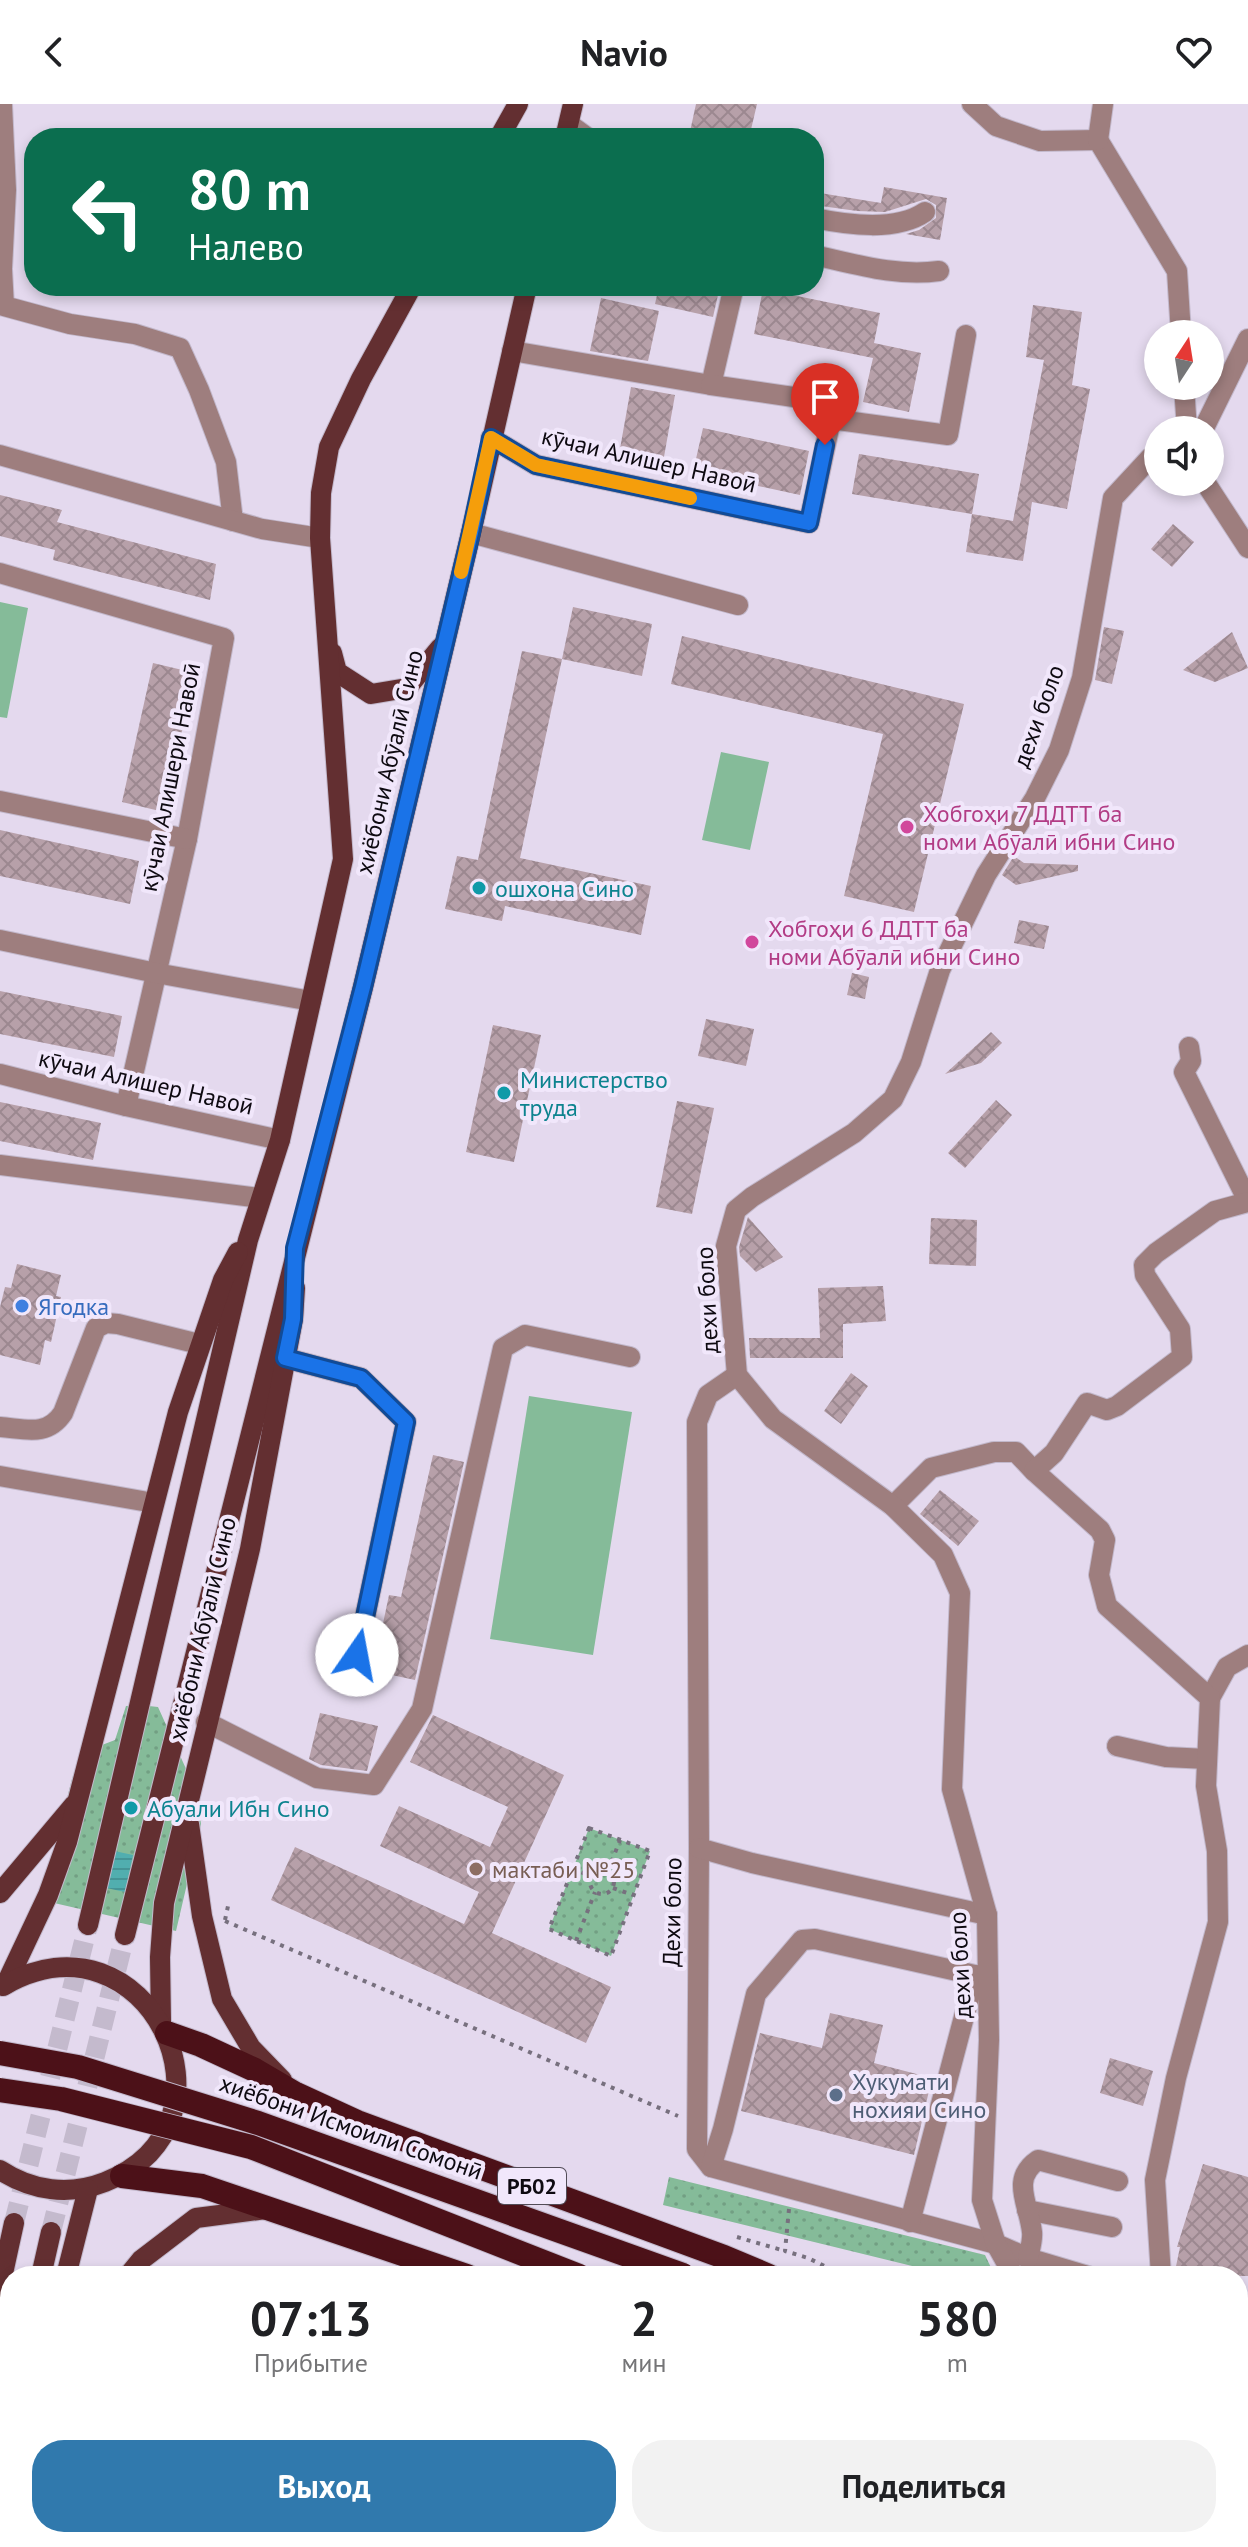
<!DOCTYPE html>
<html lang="ru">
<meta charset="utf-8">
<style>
:root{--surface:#fff;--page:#f2f2f2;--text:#202124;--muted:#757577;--accent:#3079ad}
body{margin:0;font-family:"PT Sans",sans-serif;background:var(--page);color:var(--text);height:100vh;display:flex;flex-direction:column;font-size:30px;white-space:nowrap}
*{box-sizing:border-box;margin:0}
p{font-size:26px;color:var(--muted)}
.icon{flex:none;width:44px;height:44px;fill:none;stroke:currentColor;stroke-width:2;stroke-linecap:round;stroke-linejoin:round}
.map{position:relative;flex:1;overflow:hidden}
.side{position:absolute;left:0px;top:2162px;width:1248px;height:282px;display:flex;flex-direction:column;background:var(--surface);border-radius:32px 32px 0 0;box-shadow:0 4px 12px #0003}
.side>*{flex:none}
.guide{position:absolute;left:24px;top:24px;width:800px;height:168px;border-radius:32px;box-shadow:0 4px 12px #0003;background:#0b6e4f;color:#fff;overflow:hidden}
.needle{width:52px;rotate:12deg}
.tools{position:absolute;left:1144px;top:216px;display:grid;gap:16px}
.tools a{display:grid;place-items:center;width:80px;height:80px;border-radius:50%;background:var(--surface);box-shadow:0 4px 12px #0003;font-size:40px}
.pin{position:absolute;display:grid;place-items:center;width:68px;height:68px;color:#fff;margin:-82px -34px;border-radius:50% 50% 50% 0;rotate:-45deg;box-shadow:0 0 8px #0007}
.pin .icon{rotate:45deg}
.me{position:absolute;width:88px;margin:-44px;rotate:12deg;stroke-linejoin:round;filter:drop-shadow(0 0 6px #0008)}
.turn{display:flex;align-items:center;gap:28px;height:168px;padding:0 32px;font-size:36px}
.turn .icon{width:104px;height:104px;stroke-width:2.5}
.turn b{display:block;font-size:56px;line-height:68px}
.eta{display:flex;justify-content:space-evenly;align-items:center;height:136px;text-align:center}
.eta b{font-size:48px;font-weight:700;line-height:56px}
.cta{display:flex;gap:16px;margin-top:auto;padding:16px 32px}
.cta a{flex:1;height:92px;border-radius:32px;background:var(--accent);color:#fff;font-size:32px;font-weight:700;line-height:92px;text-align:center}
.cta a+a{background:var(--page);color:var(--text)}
header{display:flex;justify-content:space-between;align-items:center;height:104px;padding:0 32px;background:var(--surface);font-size:36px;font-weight:700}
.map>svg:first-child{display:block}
.medical{fill:#e6cdd5}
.grass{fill:url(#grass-dots)}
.forest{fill:url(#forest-firs)}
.garden{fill:#85bb99}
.water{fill:url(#water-rules)}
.building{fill:url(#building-cross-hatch)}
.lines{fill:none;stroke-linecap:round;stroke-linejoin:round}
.major-tunnel{stroke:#c4bacd;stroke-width:20;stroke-dasharray:20 10;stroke-linecap:butt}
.minor-casing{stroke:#c2b8cb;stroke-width:22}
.major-casing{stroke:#c2b8cb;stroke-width:22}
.highway-casing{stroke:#c2b8cb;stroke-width:26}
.path{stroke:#77707e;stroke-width:4;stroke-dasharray:4 6;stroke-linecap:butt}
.minor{stroke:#9e7e7e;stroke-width:20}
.major{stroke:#632f31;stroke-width:20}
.highway{stroke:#4c1118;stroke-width:24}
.highway-bridge-casing{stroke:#c2b8cb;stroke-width:26;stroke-linecap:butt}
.highway-bridge{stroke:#4c1118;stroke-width:24}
.route-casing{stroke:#114b97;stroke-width:20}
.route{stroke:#1a73e8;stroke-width:14}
.slow{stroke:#f59e0b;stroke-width:14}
.hotel-dot{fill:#d1479c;stroke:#f1e7fb;stroke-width:3}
.culture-dot{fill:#0f9aa8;stroke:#f1e7fb;stroke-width:3}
.shop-dot{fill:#3f7fe0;stroke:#f1e7fb;stroke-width:3}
.education-dot{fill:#8d6e63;stroke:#f1e7fb;stroke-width:3}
.service-dot{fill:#5c6f8a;stroke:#f1e7fb;stroke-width:3}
.labels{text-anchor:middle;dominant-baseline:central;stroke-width:8;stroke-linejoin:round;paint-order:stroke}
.shield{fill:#f1e7fb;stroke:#524c57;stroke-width:2}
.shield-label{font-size:22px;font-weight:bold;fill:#0e0a11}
.street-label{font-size:24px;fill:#0e0a11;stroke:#f1e7fb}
.hotel-label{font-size:24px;fill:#b23c85;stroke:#f1e7fb;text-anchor:start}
.culture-label{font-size:24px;fill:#0d838f;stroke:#f1e7fb;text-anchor:start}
.shop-label{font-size:24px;fill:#366cbe;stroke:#f1e7fb;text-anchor:start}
.education-label{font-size:24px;fill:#785e54;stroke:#f1e7fb;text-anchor:start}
.service-label{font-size:24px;fill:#4e5e75;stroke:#f1e7fb;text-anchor:start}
</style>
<header><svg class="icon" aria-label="back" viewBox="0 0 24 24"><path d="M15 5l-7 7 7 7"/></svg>Navio<svg class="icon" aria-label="heart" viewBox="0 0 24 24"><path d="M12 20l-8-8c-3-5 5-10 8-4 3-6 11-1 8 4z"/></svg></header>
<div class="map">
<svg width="1248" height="2443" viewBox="0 0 1248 2443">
<defs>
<pattern id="grass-dots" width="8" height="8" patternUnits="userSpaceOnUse" patternTransform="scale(2)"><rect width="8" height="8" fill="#85bb99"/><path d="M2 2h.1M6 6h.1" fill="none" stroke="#729f83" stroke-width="1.8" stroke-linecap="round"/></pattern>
<pattern id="forest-firs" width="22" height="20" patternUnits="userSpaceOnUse" patternTransform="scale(2)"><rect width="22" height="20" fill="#74b58e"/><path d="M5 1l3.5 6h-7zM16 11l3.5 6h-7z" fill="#639a79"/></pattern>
<pattern id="water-rules" width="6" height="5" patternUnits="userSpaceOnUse" patternTransform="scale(2)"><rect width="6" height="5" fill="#51aeaf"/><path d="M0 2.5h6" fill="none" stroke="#459496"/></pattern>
<pattern id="building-cross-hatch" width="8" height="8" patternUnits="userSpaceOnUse" patternTransform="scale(2)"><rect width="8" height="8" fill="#b7a0a9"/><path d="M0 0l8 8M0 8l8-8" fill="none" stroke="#9c8890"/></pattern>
</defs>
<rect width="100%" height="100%" fill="#e4d9ee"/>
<path class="medical" d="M69 2434H655L691 2443H67Z"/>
<g class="grass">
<path d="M140 1601 158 1603 197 1689 201 1720 176 1827 41 1796 72 1675 81 1649 115 1636 126 1602Z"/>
<path d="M589 1724 650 1747 611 1852 549 1825Z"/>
<path d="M669 2073 985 2151 995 2172H953L663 2101Z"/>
</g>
<path class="forest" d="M224 2434H516L554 2443H222Z"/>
<g class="garden">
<path d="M0 498 28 504 7 614 0 613Z"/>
<path d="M721 648 769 658 750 746 702 736Z"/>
<path d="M529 1292 632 1308 593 1551 490 1535Z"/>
<path d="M121 2434H209L220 2437 219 2443H119Z"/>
</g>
<path class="water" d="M105 1745 133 1751 125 1788 97 1782Z"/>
<g class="building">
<path d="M696 0H757L749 34H700L689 32Z"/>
<path d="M884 83 947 94 940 136 906 130 919 126 936 114V101L926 95 885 108 857 107 814 101V88L881 99Z"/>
<path d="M659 182H720L713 213 655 200Z"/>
<path d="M763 185 880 209 874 239 921 249 909 308 863 298 873 254 754 230Z"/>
<path d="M601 194 659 207 648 257 590 247Z"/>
<path d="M1033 201 1082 208 1072 281 1090 285 1067 405 1032 398 1023 457 966 448 972 410 1013 417 1044 256 1026 253Z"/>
<path d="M631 283 675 291 662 364 618 356Z"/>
<path d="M703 324 809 347 800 391 693 368Z"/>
<path d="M859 350 979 370 972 410 852 390Z"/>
<path d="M0 391 62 406 57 418 216 460 210 496 53 456 55 446 0 432Z"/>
<path d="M1173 420 1194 438 1172 463 1151 445Z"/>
<path d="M573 503 652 520 642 572 562 555Z"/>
<path d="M1104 523 1124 527 1112 580 1095 576Z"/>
<path d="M1232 528 1248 564 1215 578 1183 566Z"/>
<path d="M682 532 964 600 914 808 844 792 883 630 671 580Z"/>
<path d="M522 547 562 555 520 754 651 782 641 831 505 802 502 817 445 805 457 752 478 756Z"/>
<path d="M153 559 195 569 164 708 122 698Z"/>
<path d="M0 726 139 757 130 800 0 772Z"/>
<path d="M1014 752 1024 759 1078 761V767L1016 781 1002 771Z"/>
<path d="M1019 816 1049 822 1044 845 1014 839Z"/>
<path d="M852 869 869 873 865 895 847 891Z"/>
<path d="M0 887 122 912 114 953 0 930Z"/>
<path d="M706 915 754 925 746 962 698 952Z"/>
<path d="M493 921 541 931 514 1058 466 1048Z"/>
<path d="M991 928 1002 939 981 959 945 970Z"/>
<path d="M996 996 1012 1011 965 1064 948 1049Z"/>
<path d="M677 997 714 1004 692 1110 656 1103Z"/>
<path d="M0 998 101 1019 93 1056 0 1037Z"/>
<path d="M748 1113 783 1153 756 1168 740 1152 739 1143Z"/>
<path d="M931 1114 977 1116 976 1162 929 1160Z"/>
<path d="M17 1160 61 1171 56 1192 61 1193 51 1238 45 1236 40 1261 0 1251V1203L5 1183 11 1184Z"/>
<path d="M883 1182 886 1217 843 1220V1254H750L749 1234H820L818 1184Z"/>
<path d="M851 1269 868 1282 841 1320 824 1307Z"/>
<path d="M433 1351 464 1358 415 1576 373 1567 389 1491 401 1493Z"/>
<path d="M940 1386 979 1417 958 1442 920 1410Z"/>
<path d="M320 1609 378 1622 367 1667 321 1661 309 1655Z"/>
<path d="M433 1611 564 1671 492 1829 611 1883 586 1939 271 1796 295 1743 464 1820 479 1788 380 1742 399 1702 490 1743 508 1703 410 1658Z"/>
<path d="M830 1909 883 1921 874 1959 932 1974 914 2051 741 2007 760 1929 822 1944Z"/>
<path d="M1110 1954 1153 1967 1143 2002 1100 1989Z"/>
<path d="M1203 2060 1248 2073V2172H1174L1180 2143H1177Z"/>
</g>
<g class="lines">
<g class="major-tunnel">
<path d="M14 2119 88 1821"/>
<path d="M51 2128 125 1831"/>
</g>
<defs>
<g id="minor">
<path d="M2 0 6 86 2 165 4 202 70 220 135 230 180 244 199 286 226 358 233 417"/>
<path d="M972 0 996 22 1040 37 1098 36"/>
<path d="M569 20 588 34"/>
<path d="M1098 36 1177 167 1181 230"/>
<path d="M1098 36 1103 0"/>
<path d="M814 114C848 121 896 128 925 108"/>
<path d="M814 151C855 160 897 173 939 167"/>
<path d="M512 247 711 281 734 182"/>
<path d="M711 281 814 296 826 304 831 315"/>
<path d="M1184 282 1187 326"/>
<path d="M1203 326 1248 235"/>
<path d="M491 334 536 361 809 419 831 315 948 331 966 231"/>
<path d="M0 351 262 425 320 434"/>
<path d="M1205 378 1248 444"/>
<path d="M471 429 738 501"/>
<path d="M0 469 224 534 187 735 126 1002"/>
<path d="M0 697 187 735"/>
<path d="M0 836 156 869 311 897"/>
<path d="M1189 943 1191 957 1184 968 1248 1097"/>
<path d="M0 970 126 1002 280 1036"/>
<path d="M0 1061 260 1094"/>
<path d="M285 1254 361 1274 406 1318 357 1551"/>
<path d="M737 1271 708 1291 697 1318 699 1744 697 2045 711 2063 996 2140 1028 2154 1088 2172"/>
<path d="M0 1323C26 1325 47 1333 63 1309L96 1224 106 1219 118 1220 199 1240"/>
<path d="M0 1372 154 1399"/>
<path d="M893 1402 931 1364 994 1348H1016L1034 1367"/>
<path d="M1210 1594 1227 1563 1248 1551"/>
<path d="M206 1618 317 1674 374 1681 422 1605 503 1244 525 1231 630 1253"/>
<path d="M1117 1642 1166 1653 1207 1655"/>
<path d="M699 1744 752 1759 987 1811"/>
<path d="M711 2063 723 2025 756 1890 802 1836 815 1835 988 1874"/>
<path d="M1027 2106 1112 2123"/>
<path d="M910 2118 975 1871"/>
<path d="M1028 2154C1030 2145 1033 2136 1032 2128 1029 2100 1010 2075 1038 2056L1118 2077"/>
<path d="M1014 2172 996 2140 982 2096 989 1936 987 1811 952 1685 960 1489 943 1451 893 1402 773 1315 737 1271 726 1142 736 1106 752 1093 854 1029 893 995 911 958 940 866 986 771 1035 694 1059 646 1082 574 1113 394 1150 354H1158"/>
<path d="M1161 2172 1155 2076 1176 1974 1218 1818 1217 1747 1206 1682 1210 1594 1107 1502 1099 1471 1105 1436 1100 1426 1034 1367 1054 1349 1087 1299 1107 1306 1117 1302 1182 1253 1180 1225 1145 1171 1144 1161 1156 1149 1215 1107 1248 1098"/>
<path d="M1238 2210 1248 2214"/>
<path d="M246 2434 248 2443"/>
<path d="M83 2443 86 2434"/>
<path d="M1238 2443 1248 2409"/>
</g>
<g id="major">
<path d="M499 34 518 0"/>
<path d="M565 34 573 0"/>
<path d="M332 549 337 568 371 590 407 584 440 544"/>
<path d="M189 1720 202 1812 222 1895 251 1944 282 1976"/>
<path d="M0 1789 74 1701"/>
<path d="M88 1821 248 1136 280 1036 343 755 320 434 321 389 329 343 361 275 412 182"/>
<path d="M125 1831 363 883 471 429 527 182"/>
<path d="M6 1880 48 1791 67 1738 178 1308 223 1176 238 1148"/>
<path d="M161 1918 160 1853 164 1799 250 1445 293 1215 295 1184"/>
<path d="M0 2066C32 2087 69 2092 105 2078 253 2020 147 1798 3 1882"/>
<path d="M41 2172 51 2128"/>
<path d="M66 2172 88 2085"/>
<path d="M128 2172 141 2156 196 2114 266 2105"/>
<path d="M0 2183 14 2119"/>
<path d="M0 2339 10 2300"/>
<path d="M0 2439 10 2398"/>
</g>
<g id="highway">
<path d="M167 1929 201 1941 255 1966 296 1990 357 2018 724 2153 769 2172"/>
<path d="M122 2072 202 2082 467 2172"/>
<path d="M1238 2323 1248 2326"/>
<path d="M1238 2361 1248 2364"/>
</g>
</defs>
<use href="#minor" class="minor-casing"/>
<use href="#major" class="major-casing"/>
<use href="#highway" class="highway-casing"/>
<g class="path">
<path d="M589 1724 650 1747 611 1852 549 1825Z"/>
<path d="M572 1765 591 1772"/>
<circle cx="602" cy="1778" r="12"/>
<path d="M608 1767 620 1736"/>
<path d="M613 1784 633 1791"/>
<path d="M225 1816 228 1802"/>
<path d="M225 1817 678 2012"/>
<path d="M576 1837 595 1788"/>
<path d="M789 2105 785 2147 808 2154 839 2169"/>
<path d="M737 2133 785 2147"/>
<path d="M812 2442 816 2434"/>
</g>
<use href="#minor" class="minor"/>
<use href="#major" class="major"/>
<use href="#highway" class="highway"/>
<defs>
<g id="highway-bridge">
<path d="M0 1949 78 1963 258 2019 683 2171"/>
<path d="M0 1986 61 1995 251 2043 579 2172"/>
</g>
</defs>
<use href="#highway-bridge" class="highway-bridge-casing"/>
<use href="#highway-bridge" class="highway-bridge"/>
</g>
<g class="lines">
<defs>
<path id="route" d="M357 1551 406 1318 361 1274 285 1254 293 1215 295 1144 363 883 471 429 491 334 536 361 809 419 825 341"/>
</defs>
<use href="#route" class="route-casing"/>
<use href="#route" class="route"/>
<path class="slow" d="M461 468 491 334 536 361 690 394"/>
</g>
<g class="hotel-dot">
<circle cx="907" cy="723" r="8"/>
<circle cx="752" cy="838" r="8"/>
</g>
<g class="culture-dot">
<circle cx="479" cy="784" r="8"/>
<circle cx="504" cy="989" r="8"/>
<circle cx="131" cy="1704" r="8"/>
</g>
<circle class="shop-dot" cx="22" cy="1202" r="8"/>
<circle class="education-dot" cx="476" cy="1765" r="8"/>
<circle class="service-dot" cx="836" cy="1991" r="8"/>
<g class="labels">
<rect class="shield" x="498" y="2064" width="68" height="36" rx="6"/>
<g class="shield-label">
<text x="532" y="2082">РБ02</text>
</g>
<g class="street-label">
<text transform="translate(649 356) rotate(13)">кӯчаи Алишер Навоӣ</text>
<text transform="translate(1038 612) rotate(-70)">дехи боло</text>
<text transform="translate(389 658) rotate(-77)">хиёбони Абӯалӣ Сино</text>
<text transform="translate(170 673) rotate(-79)">кӯчаи Алишери Навоӣ</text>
<text transform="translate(146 978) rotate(13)">кӯчаи Алишер Навоӣ</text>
<text transform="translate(707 1196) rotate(-93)">дехи боло</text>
<text transform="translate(202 1525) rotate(-77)">хиёбони Абӯалӣ Сино</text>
<text transform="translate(672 1808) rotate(-89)">Дехи боло</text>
<text transform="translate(960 1861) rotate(-93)">дехи боло</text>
<text transform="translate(351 2023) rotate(19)">хиёбони Исмоили Сомонӣ</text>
</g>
<g class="hotel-label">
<text x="923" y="709">Хобгоҳи 7 ДДТТ ба<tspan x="923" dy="28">номи Абӯалӣ ибни Сино</tspan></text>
<text x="768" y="824">Хобгоҳи 6 ДДТТ ба<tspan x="768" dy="28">номи Абӯалӣ ибни Сино</tspan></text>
</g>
<g class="culture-label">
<text x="495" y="784">ошхона Сино</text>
<text x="520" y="975">Министерство<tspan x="520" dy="28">труда</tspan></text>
<text x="147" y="1704">Абуали Ибн Сино</text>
</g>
<g class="shop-label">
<text x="38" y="1202">Ягодка</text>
</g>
<g class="education-label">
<text x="492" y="1765">мактаби №25</text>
</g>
<g class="service-label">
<text x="852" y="1977">Хукумати<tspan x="852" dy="28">нохияи Сино</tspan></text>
</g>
</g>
</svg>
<div class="tools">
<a><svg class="needle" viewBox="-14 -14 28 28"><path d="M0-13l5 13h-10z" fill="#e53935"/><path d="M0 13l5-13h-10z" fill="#757577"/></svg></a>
<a><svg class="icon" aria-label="sound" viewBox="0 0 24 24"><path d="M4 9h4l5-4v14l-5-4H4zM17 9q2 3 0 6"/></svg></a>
</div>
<div class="pin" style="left:825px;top:341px;background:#d93025"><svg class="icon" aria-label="arrive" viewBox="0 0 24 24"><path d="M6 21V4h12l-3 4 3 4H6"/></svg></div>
<svg class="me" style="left:357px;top:1551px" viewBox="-20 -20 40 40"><circle r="19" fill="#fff"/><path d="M0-13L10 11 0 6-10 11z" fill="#1a73e8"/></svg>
<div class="guide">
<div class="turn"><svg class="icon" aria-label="left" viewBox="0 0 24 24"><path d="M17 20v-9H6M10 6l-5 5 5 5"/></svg><div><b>80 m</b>Налево</div></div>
</div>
<section class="side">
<div class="eta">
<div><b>07:13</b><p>Прибытие</p></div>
<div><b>2</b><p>мин</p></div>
<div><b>580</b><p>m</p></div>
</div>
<div class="cta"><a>Выход</a><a>Поделиться</a></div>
</section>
</div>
